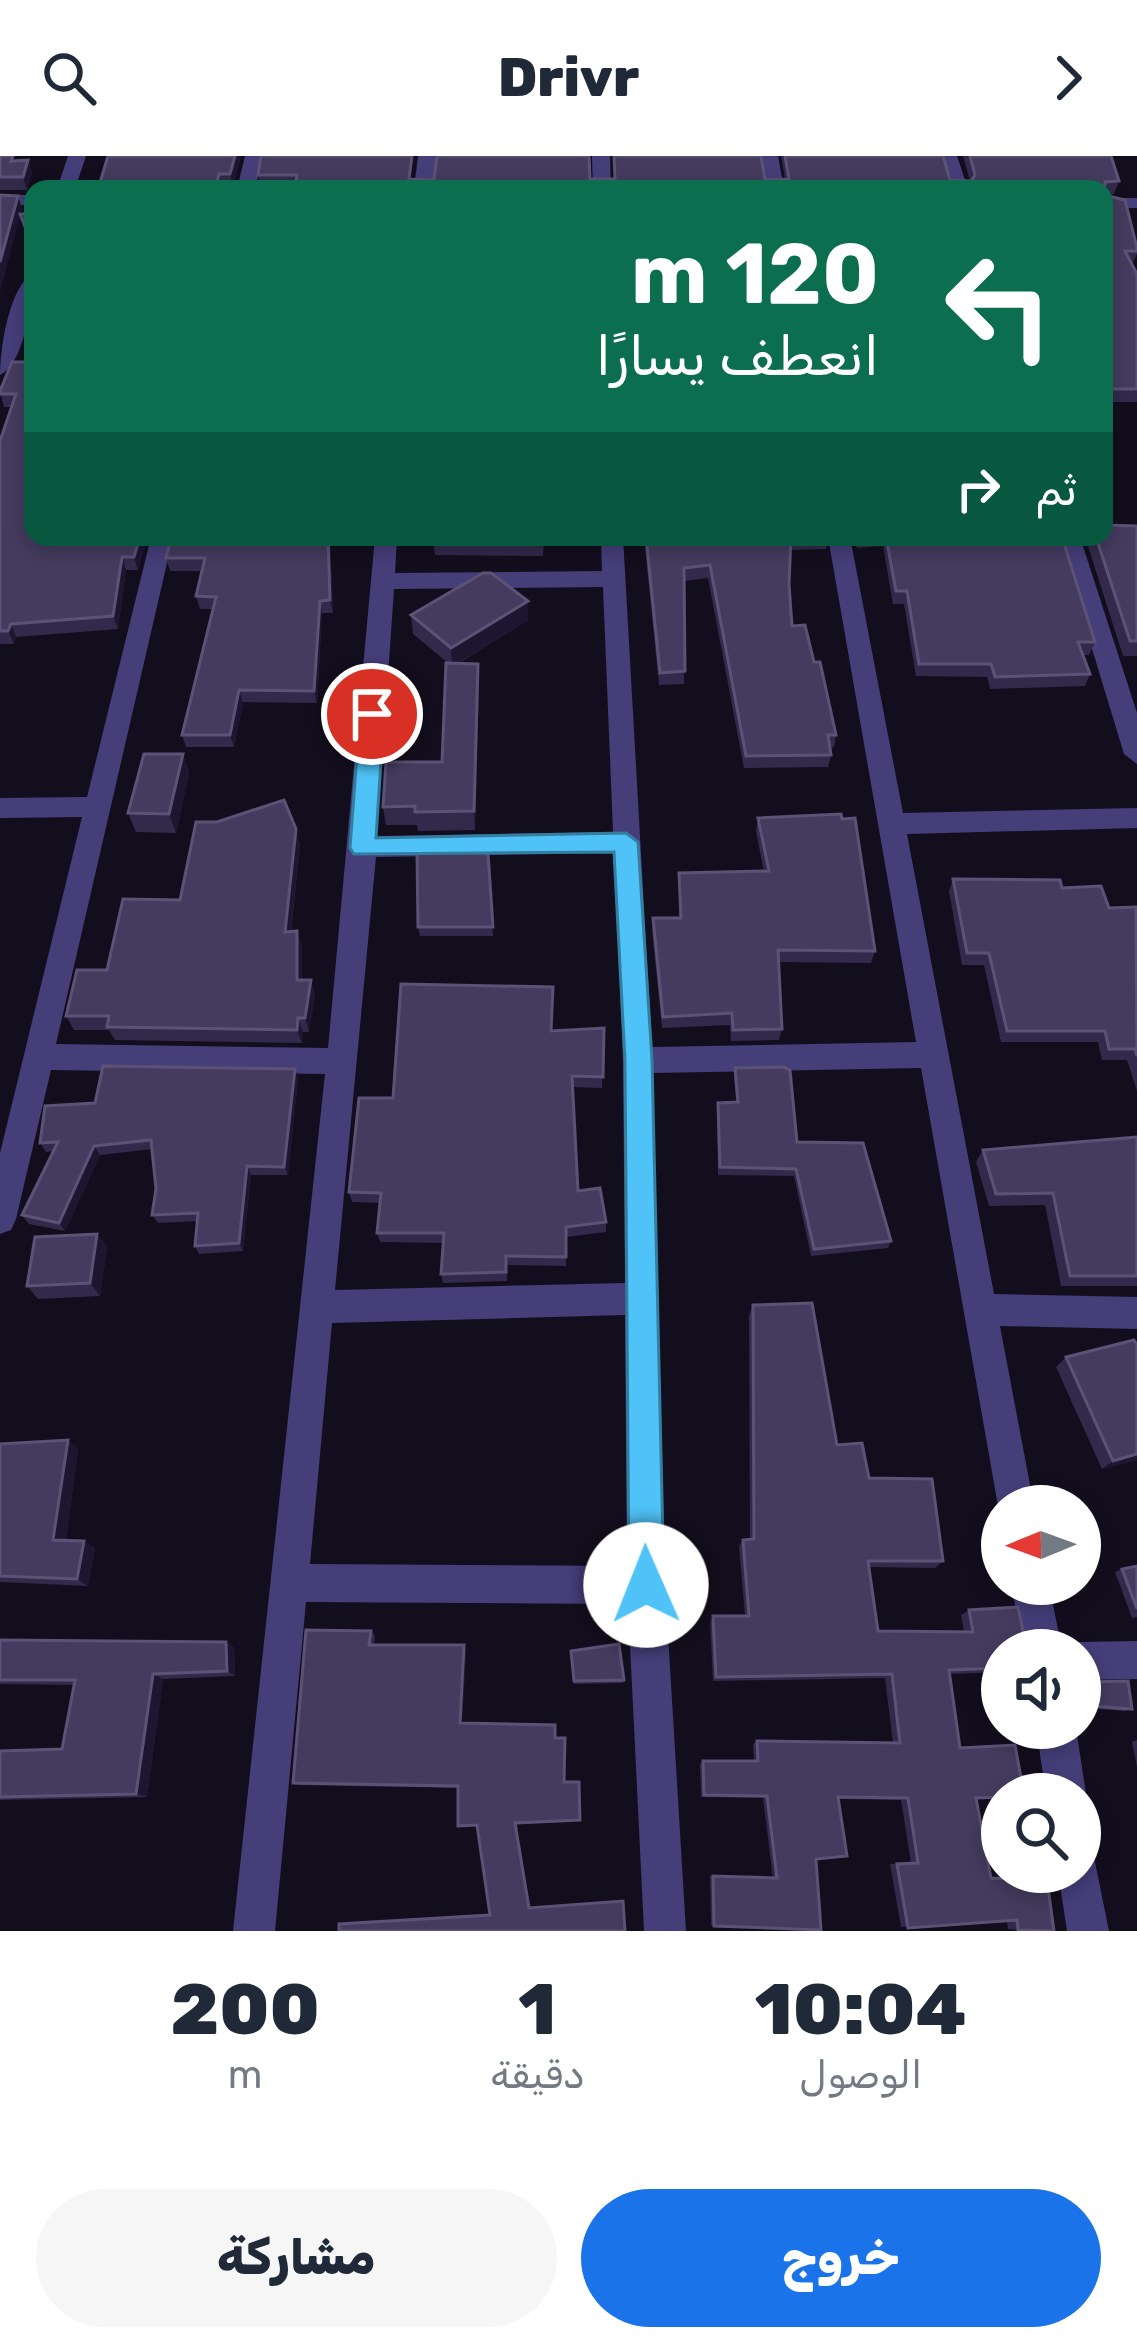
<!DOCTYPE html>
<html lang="ar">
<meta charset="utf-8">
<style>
:root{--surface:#fff;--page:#f6f6f7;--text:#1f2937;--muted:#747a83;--accent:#1a73e8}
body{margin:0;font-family:Rubik,"Noto Sans Arabic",sans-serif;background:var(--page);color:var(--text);direction:rtl;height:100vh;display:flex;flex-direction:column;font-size:45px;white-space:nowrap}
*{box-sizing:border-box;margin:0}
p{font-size:39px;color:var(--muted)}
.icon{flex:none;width:66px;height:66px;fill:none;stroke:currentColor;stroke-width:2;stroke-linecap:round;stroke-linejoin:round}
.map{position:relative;height:1775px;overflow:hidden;direction:ltr}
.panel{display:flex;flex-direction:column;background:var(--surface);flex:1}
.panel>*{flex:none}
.hud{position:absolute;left:24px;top:24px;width:1089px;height:366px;border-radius:24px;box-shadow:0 6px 18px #0003;direction:rtl;background:#0b6e4f;color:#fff;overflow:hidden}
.needle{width:78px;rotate:269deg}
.buttons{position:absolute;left:981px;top:1329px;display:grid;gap:24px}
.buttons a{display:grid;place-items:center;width:120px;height:120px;border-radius:50%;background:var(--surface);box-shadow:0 6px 18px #0003;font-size:60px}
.pin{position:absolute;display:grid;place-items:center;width:102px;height:102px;color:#fff;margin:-51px;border:6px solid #fff;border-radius:50%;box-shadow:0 3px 12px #0007}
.me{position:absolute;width:132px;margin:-66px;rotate:359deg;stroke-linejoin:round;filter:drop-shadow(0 0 9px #0008)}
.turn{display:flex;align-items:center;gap:42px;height:252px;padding:0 36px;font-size:54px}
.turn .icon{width:156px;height:156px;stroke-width:2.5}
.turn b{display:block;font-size:84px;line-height:102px}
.then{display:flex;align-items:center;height:114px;padding:0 36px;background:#0003;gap:24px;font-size:45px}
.eta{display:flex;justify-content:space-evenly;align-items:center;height:204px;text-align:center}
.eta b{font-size:72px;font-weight:800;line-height:84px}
.primary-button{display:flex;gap:24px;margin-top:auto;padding:24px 36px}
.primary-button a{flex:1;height:138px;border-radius:72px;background:var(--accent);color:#fff;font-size:48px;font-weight:800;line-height:138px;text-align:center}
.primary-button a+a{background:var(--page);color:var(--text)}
header{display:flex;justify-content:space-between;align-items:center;height:156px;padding:0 36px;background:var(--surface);font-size:54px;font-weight:800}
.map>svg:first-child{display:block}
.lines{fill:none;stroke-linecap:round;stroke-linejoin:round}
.street{fill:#453e79;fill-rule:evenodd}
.wall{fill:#33294b}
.shaded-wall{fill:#1e1631}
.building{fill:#443b5e;stroke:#5c5276;stroke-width:3}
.route{fill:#4fc3f7;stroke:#337fa1;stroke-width:3}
</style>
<header><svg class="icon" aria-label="forward" viewBox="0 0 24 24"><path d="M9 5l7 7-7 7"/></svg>Drivr<svg class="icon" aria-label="search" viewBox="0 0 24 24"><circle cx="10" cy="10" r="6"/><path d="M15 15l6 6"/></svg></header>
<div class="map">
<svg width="1137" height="1775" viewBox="0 0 1137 1775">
<rect width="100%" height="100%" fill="#130e1e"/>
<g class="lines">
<g class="street">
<path d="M68 0H86L75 33H57Z"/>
<path d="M245 0H263L255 33H237Z"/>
<path d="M418 0H436L432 33H414Z"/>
<path d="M592 0H610L611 33H593Z"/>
<path d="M760 0H778L784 33H766Z"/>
<path d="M939 0H957L968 33H950Z"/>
<rect x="0" y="39" width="33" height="10"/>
<rect x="1104" y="42" width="33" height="10"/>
<path d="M33 118C33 144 24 208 0 219 0 193 9 130 33 118Z"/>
<path d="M151 381H173L56 888 328 892 375 381H397L395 417 602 415 601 381H623L652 891 916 886 828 381H850L903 657 1137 652V672L907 678 994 1138 1137 1141V1173L1000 1170 1034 1350H1002V1360L998 1350 921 912 653 917 665 1429 686 1775H644L628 1448 306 1446 275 1775H233L325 918 51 914 16 1063 11 1074 0 1078V997L82 661 0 662V642L87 641ZM603 431 613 676 377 680 394 433ZM614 697 623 904 625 1127 335 1134 376 701ZM625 1159 627 1410 310 1408 332 1167Z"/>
<path d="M1058 381H1080L1137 557V608L1124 598Z"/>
<path d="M1011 1428H1049L1062 1494H1024Z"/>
<path d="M1137 1485V1523L1080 1524V1494H1065L1080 1486Z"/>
<path d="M1036 1572H1076L1086 1638 1080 1652V1638H1046Z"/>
<path d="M1080 1696 1094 1701 1109 1775H1067L1058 1716H1080Z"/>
</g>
</g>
<g class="wall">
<path d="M0 0 18 5 28 4 32 17 27 34H0Z"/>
<path d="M108 0H241L233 31H222L221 33H98Z"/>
<path d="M781 0H943L950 24 970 25 963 0H1111L1119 25 1114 38 1104 39 260 32 258 19 412 23H785Z"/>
<path d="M1104 39 1137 92V98L1132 108 1137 118V246H1104Z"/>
<path d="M12 206 33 381H147L138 414H126L118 473 16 481 14 488H0V285L11 251H4L0 235Z"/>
<path d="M1137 370V500H1123L1086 384 1087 381H1104Z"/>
<path d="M330 381 333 457H322L317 547 243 546 234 591H186L182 579 213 453H200L196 440 202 415H170L166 402Z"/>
<path d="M544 381 543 400 435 399 433 384Z"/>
<path d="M644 381H828L826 393 791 394 789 428 792 470 814 506 836 579 834 591 830 592 831 599 828 611 744 612 708 422 684 425V528L659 529Z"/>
<path d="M854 381H1062L1095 486 1089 499H1083L1090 518 1085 530 990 533 987 521 916 520 904 448H893L883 390 857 392Z"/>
<path d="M411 459 528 464 458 508 479 528 475 674 418 675 417 669H386L383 651 442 606 448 507 413 478Z"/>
<path d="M183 598 189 617 176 677 136 676 128 657Z"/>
<path d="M758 662 875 795 871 807 779 806 782 873 779 884 731 885 730 869 662 872 652 774 653 762H679V717L764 716 756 675Z"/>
<path d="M296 673 300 689 291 776 302 790V824L315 838 309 876H303L302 887 115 884 109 874H74L66 860 107 814 180 744Z"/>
<path d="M488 697 493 780H420L418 771Z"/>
<path d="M953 723 1062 732 1109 752 1137 754V935L1127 904H1102L1098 886H1001L984 809H962L949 735Z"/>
<path d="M604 872 602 932 572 931 578 1035 606 1066V1076L566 1081V1110L507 1109V1125L443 1127 441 1118 444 1087 380 1086 377 1077 380 1047 352 1046 349 1036 393 942 552 875Z"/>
<path d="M735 912 797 986 891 1085 888 1092 811 1100 794 1020 718 1019 717 955 718 947 736 946 734 920Z"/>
<path d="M298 922 288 1019H251L243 1095 199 1098 195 1090 197 1065 158 1067 152 1059 156 1033 152 993 100 999 65 1075 29 1068 22 1059 53 995 46 996 40 987 95 947Z"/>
<path d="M1137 981V1130H1061L1045 1049 989 1050 976 1006 983 994Z"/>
<path d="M97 1078 107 1091 100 1140 38 1143 27 1130Z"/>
<path d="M753 1149 837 1289 943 1405 935 1412 869 1411 878 1475 964 1476 961 1459 969 1454 1002 1494V1516L950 1518 960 1592 1002 1638V1643H976L991 1722 1025 1775 1008 1773 1007 1765 901 1771 890 1708 911 1707 901 1644 838 1643 816 1703 714 1770 711 1769 710 1720 773 1722 763 1642 701 1641 700 1608 703 1605H754L753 1588 757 1585 893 1587 885 1522 713 1525 710 1466 713 1460H745L739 1390 743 1384 750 1383 749 1159Z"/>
<path d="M1137 1189V1304L1102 1313 1056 1211 1066 1201Z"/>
<path d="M0 1288 78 1293 66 1384 95 1392 88 1430 0 1426Z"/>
<path d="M1137 1410V1461L1132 1462 1115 1416 1122 1413Z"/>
<path d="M371 1475 375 1480 374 1489 466 1494 462 1567 555 1582 564 1626 580 1665 516 1668 490 1758 477 1670H458V1632L299 1629 293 1627Z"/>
<path d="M0 1484 226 1486 234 1492 235 1520 163 1523 147 1641 0 1644V1595L62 1593 74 1529 0 1528Z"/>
<path d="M571 1495 624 1524 623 1527 574 1528Z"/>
<path d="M1088 1526 1132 1553 1125 1555 1084 1552 1081 1528Z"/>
<path d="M1137 1584V1611L1132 1586Z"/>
</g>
<g class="shaded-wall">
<path d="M235 0H241L233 31 230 18Z"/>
<path d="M28 4 32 17 27 34 23 21Z"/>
<path d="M18 40 22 53 0 136V106Z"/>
<path d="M140 381H147L138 414 134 401Z"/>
<path d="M328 381H330L333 457 330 444Z"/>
<path d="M122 401 126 414 118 473 113 460Z"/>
<path d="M320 445 322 457 317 547 314 535Z"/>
<path d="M528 445V464L452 511 451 492Z"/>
<path d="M11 468 16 481 14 488 8 475Z"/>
<path d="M478 508 479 528 475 674 474 655Z"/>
<path d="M239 534 243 546 234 591 230 579Z"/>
<path d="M183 598 189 617 176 677 169 658Z"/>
<path d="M296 673 300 689 289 790 285 776Z"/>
<path d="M297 775 302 790V838L297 824Z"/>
<path d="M311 824 315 838 309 876 305 862Z"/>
<path d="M298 862 303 876 302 887 297 874Z"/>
<path d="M295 913 298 922 288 1019 284 1011Z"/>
<path d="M94 990 100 999 65 1075 59 1067Z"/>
<path d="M247 1010 251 1019 243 1095 239 1087Z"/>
<path d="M97 1078 107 1091 100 1140 90 1127Z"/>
<path d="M68 1284 78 1293 65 1391 53 1384Z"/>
<path d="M1137 1298V1304L1102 1313 1113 1305Z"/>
<path d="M84 1385 95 1392 88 1430 77 1423Z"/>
<path d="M226 1486 234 1492 235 1520 227 1515Z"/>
<path d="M464 1489 466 1494 462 1570 460 1567Z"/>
<path d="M153 1518 163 1523 147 1641 136 1638Z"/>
</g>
<g class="building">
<path d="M0 0H13L11 5 28 4 23 21H0Z"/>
<path d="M108 0H235L230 18H219L215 33H98Z"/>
<path d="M261 0H412L409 23 434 24 437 0H589L590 23H615L614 0H761L765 24 789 23 785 0H943L950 24 971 25 975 19 970 0H1111L1119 25 1105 26 1104 35V33H295L297 19H258Z"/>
<path d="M0 39 18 40 0 106Z"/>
<path d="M1104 39 1125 44 1137 92V95H1125L1137 118V233H1104Z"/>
<path d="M33 57V91L20 58Z"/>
<path d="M12 206H33V381H140L134 401H122L113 460 11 468 8 475H0V285L16 238H0V235Z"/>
<path d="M1104 369 1137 370V485H1130L1096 381H1104Z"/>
<path d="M171 381H328L330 444 320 445 314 535 239 534 230 579H182L216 441 196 440 205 402H166Z"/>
<path d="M434 381H543V385L433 384Z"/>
<path d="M646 381H806L791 382 789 428 792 470 805 469 814 506H820L836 579H828L831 599 746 600 710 409 684 412 685 515 660 517Z"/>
<path d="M886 381H1062L1095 486H1078L1090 518 995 521 991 508H919L907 435H896Z"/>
<path d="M483 417H491L528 445 451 492 411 459Z"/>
<path d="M446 507 478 508 474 655 415 656V650L383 651 386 606H442Z"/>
<path d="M144 598H183L169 658 128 657Z"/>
<path d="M284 644 296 673 285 776 297 775V824H311L305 862H298L297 874 107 871 109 860H66L77 814H107L123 743 180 744 196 666H217Z"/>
<path d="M841 658 842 663 855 662 875 795 778 794 782 873 733 874 732 857 663 861 653 762H681L679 717 769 715 758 662Z"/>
<path d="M417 696 488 697 493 771H418Z"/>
<path d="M953 723 1060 724 1062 732 1101 730 1109 752 1136 751 1137 900 1135 893H1109L1105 875H1007L989 797H967Z"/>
<path d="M401 828 553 831 551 875 604 872 603 921 572 920 578 1035 600 1032 606 1066 566 1071V1101L506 1100V1116L441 1118 444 1077H377L381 1037 349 1036 359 942H393Z"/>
<path d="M103 910 295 913 284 1011 247 1010 239 1087 195 1090 198 1057 152 1059 156 1033 151 984 94 990 59 1067 22 1059 58 986 40 987 45 950 95 947Z"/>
<path d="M783 911 790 914 797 986 863 987 891 1085 814 1093 796 1013 720 1011 718 947 738 946 735 912Z"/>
<path d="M1137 981V1120H1070L1053 1037 996 1038 983 994Z"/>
<path d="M97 1078 90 1127 27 1130 35 1081Z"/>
<path d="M812 1147 837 1289 862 1287 869 1322 932 1323 943 1405H868L878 1475 973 1476 969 1454 1018 1451 1027 1494H1002V1512L949 1514 960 1592 1015 1589 1024 1638H1002V1641L976 1642 991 1722 1047 1724 1054 1775 1018 1774 1017 1764 908 1772 897 1708 918 1707 908 1642 838 1641 847 1700 816 1703 821 1774 714 1770 713 1720 777 1722 767 1640 704 1639 703 1605H758L757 1585 900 1587 892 1518 716 1521 713 1460H749L743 1384 754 1383 753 1149Z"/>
<path d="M1134 1184 1137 1189V1298L1113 1305 1066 1201Z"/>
<path d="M68 1284 53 1384 84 1385 77 1423 0 1420V1288Z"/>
<path d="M1137 1410V1453L1122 1413Z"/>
<path d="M306 1474 371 1475 369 1489H464L460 1567 555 1569V1582H565L564 1626H579L580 1664 515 1667 529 1752 623 1745 625 1775H339V1768L490 1759 477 1669 458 1670V1630L293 1627Z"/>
<path d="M0 1484 226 1486 227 1515 153 1518 136 1638 0 1641V1595L62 1593 75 1524H0Z"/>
<path d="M619 1488 624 1524 574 1525 571 1495Z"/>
<path d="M1128 1525 1132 1553 1090 1550 1088 1526Z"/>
</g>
<path class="route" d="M372 550 384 558 376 682 626 677 638 686 652 904 664 1429 659 1441 646 1446 634 1441 629 1429 625 904 614 696 354 698 350 692 360 558Z"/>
</svg>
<div class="buttons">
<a><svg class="needle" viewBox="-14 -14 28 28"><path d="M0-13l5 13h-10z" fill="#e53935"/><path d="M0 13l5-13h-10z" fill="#747a83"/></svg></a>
<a><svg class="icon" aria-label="sound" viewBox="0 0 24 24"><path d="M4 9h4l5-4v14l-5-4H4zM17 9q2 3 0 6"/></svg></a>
<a><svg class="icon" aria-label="search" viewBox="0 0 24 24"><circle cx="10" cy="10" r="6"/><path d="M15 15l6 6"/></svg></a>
</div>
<div class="pin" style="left:372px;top:558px;background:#d93025"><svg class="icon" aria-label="arrive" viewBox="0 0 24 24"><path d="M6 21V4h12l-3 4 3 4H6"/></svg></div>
<svg class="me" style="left:646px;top:1429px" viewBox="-20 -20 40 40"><circle r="19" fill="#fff"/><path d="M0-13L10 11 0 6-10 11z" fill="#4fc3f7"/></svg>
<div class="hud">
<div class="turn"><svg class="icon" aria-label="left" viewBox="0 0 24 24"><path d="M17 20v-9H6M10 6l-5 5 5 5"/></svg><div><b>120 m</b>انعطف يسارًا</div></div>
<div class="then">ثم<svg class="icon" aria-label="right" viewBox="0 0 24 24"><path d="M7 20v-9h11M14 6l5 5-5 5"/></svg></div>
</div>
</div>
<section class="panel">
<div class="eta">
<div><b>10:04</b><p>الوصول</p></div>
<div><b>1</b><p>دقيقة</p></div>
<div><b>200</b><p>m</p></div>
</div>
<div class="primary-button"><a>خروج</a><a>مشاركة</a></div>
</section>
